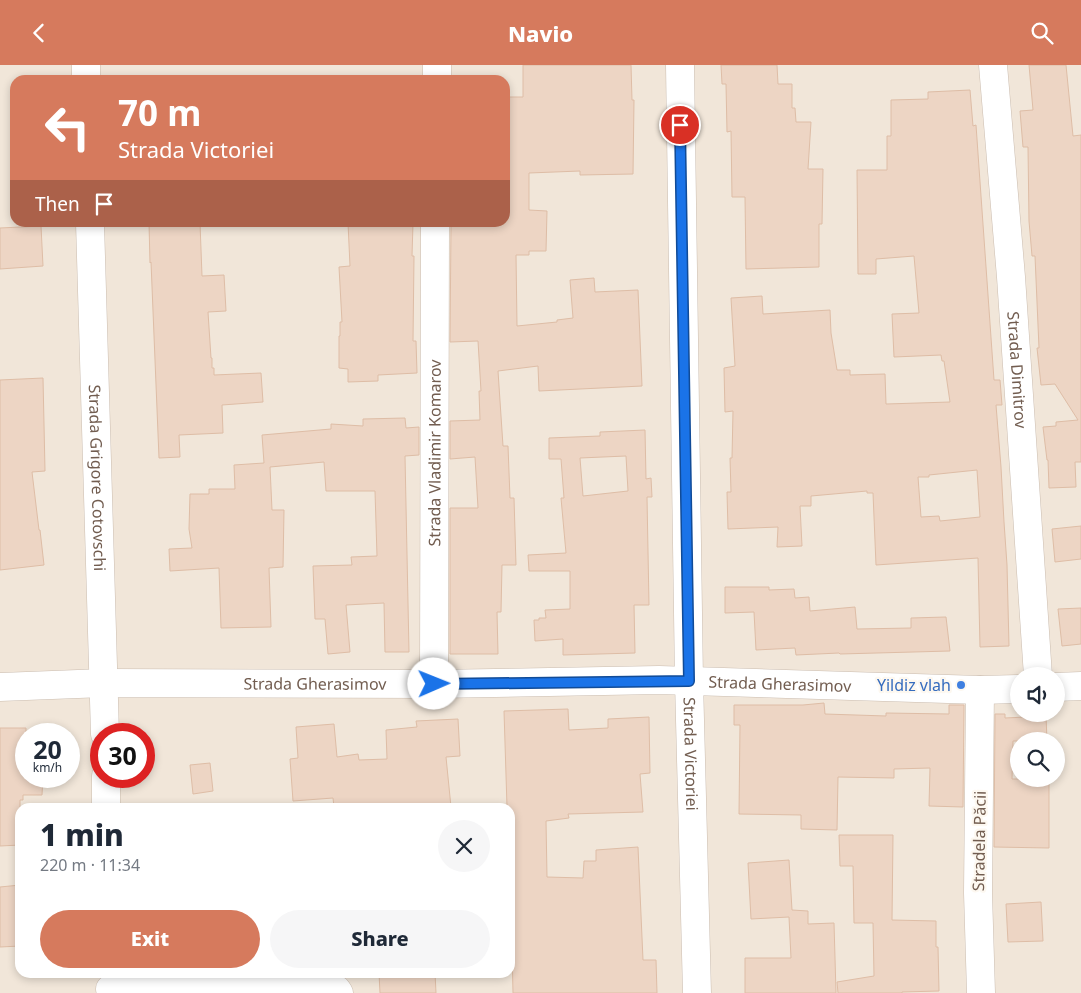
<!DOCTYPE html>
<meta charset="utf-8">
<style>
:root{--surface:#fff;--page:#f6f6f7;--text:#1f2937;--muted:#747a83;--accent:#d67a5d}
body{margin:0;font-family:"Noto Sans",sans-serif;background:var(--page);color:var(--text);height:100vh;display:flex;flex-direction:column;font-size:19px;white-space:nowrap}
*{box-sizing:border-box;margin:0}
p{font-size:16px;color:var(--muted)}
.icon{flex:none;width:28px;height:28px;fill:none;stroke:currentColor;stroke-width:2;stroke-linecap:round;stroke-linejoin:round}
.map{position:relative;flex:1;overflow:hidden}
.side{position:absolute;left:15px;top:738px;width:500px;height:175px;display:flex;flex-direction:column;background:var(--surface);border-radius:15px;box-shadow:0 2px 8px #0003}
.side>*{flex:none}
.hud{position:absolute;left:10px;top:10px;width:500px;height:152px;border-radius:15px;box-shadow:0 2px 8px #0003;background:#d67a5d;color:#fff;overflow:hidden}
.fabs{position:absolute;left:1010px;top:602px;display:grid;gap:10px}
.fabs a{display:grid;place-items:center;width:55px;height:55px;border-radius:50%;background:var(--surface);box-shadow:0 2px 8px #0003;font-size:25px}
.speed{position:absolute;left:15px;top:658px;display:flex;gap:10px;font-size:25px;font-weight:700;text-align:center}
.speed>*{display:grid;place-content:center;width:65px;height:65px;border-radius:50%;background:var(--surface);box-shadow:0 2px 8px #0003;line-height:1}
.speed small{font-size:12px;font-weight:400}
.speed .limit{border:8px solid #d22;background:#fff;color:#111}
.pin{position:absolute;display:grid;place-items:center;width:42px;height:42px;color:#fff;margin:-21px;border:2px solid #fff;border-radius:50%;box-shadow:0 1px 5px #0007}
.me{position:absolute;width:55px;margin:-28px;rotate:89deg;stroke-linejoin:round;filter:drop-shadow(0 0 4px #0008)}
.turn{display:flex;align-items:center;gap:18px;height:105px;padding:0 25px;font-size:22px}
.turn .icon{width:65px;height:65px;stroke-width:2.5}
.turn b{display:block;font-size:35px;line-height:42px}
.then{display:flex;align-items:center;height:48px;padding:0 25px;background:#0003;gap:10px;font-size:19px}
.round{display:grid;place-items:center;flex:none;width:52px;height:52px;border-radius:26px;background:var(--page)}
.head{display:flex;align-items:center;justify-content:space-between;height:85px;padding:0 25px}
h1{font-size:30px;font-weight:800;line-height:38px}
.button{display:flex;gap:10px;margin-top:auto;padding:10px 25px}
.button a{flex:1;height:58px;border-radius:30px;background:var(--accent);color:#fff;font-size:20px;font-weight:800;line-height:58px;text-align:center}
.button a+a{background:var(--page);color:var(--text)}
header{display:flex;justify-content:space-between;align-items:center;height:65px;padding:0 25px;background:var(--accent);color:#fff;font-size:22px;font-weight:800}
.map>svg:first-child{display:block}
.residential{fill:#f1e6d9;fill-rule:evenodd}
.building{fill:#edd5c4;stroke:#debda6;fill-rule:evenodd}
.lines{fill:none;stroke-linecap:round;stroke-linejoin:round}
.minor-casing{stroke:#cbbdb0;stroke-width:29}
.minor{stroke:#fff;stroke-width:28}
.route-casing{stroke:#114b97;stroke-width:12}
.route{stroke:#1a73e8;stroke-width:9}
.shop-dot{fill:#3f7fe0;stroke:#fdf8f0;stroke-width:2}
.labels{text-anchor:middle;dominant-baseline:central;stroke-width:4.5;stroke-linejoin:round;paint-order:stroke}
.street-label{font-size:16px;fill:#725d50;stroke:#fdf8f0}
.shop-label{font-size:16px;fill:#366cbe;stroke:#fdf8f0;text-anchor:end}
</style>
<header><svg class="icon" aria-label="back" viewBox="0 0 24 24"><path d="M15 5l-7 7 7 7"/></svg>Navio<svg class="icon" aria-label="search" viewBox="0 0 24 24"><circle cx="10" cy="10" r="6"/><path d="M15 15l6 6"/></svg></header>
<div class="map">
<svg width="1081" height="928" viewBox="0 0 1081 928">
<rect width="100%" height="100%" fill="#faf4e9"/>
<path class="residential" d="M0 0H1081V928H0ZM15 15H505V158H15ZM1019 611H1056V649H1019ZM26 669H69V711H26ZM101 669H144V711H101ZM1019 676H1056V714H1019ZM20 742H510V908H20Z"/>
<g class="building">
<path d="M523 0H631L632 35H634L633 109 580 110V106L529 108V145L547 146 546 186H529V190H516L517 261 557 257V255L573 253 570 215 594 213 595 227 638 225 642 321 539 326 538 301 498 306 503 381H508L510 433H514L516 500H502L501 547H497L498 589H450V443H478L475 392 450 394V356L480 355 479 326H481L478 276 450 277 451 161 500 159V158H505V32H523Z"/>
<path d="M721 0H777L778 19H792V43H795L796 57H811L808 104H823L822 159H819V202L746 204 745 132H732L731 66 727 67 726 19H722Z"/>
<path d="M1029 0H1066L1073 71 1081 70V397H1075L1076 422 1049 423 1048 395H1047L1043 362 1056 361V357L1078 355 1055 319 1041 320 1037 283H1039L1035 191H1032L1029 156 1028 82H1023L1020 46 1033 45Z"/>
<path d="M970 25 973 61 976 60 994 315H1000L1002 340H996L1001 402 1004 457 1007 500 1009 581 980 582 978 493 876 500 873 428H867V426L811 431V441H800L802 481 777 482 778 462 728 464 727 427H731L730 393H732L733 346 725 347 724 303 735 301 731 233 762 231 763 249 830 245 831 268 837 305H850V310L885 309 886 339 950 337 944 296H942L941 290 894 292 892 249 919 248 914 191 876 194V209H858L857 105H887V71H891V35L928 34V27ZM977 405 980 452 940 456 939 451 921 452 918 412H929V410Z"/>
<path d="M149 158H200L202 211 224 210 226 246 208 247 211 293H212V303H214V310L261 308 263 337 222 340 223 368 179 370 180 392 159 393 151 197 150 198Z"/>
<path d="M348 158H413L412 191H414L413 276H416L417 308 378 310V316L348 317V304L339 303V271H340V257H342L339 202 350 201Z"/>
<path d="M41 161 43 201 0 204V163Z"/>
<path d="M43 313 45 406 32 407 39 465H40L44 500 0 505V315Z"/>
<path d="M405 353 406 363 419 362V390L405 391 409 587H385L384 538 346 540 350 587 328 589 325 554H315L313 501 352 500 351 492 377 491 375 426H326L324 397 270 402 272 445H284L283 502 269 503 271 562 221 563 219 503 170 506 169 484 192 483 189 464 190 429H209V424H235L234 400 264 398 262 370 331 364V359L363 361V354Z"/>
<path d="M645 365 646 414 651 413 652 432H647L649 540H634L635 588 563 590V574L535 576 534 555H539V553H546L545 545 570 544V506H529L528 490 566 488 561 433H564L561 394H549V373L600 371V367ZM626 391 628 426 583 431 580 393Z"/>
<path d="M1081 461V494L1055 497 1052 464Z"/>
<path d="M725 522H769V525L794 524 795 533 809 532 810 546 855 542 857 564 911 563V553L946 552 950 586 840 589 839 588 796 590 795 583 756 585 754 547 725 548Z"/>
<path d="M1081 543V579L1062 581 1058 544Z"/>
<path d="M824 638 825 649 886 651V648L949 649V640H964L963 742 929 741 930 703 894 704V713L838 712 837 765 801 764V750L739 749 740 660H734V640H803Z"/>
<path d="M568 644 569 665 608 663V654L649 652 650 708 640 709 643 747 568 749 569 753 546 756 547 812 583 813 584 796H596V785L638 782 643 895H656L657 928H513L512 885H510V742H507L504 646Z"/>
<path d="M995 649H1005V653L1046 651 1047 676H1013L1012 714H1049V783L994 782Z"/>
<path d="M458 654 460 691 446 692 451 742H334L333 733 293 736 290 694 298 693 296 662 334 659 337 692 358 689 359 695 387 694 386 665 417 662 416 656Z"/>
<path d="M0 663H26V711H43L42 730H23V735H20V780L0 781Z"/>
<path d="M210 698 213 726 193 729 190 700Z"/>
<path d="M839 770H893L892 855 936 856V882H938L939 926 902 927V928H838L837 917 874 911 873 858H854L853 801H840Z"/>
<path d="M789 795 792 845 808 846V859L834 858 836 928H745V893H791L789 852 751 854 748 798Z"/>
<path d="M20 820V881L0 882V822Z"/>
<path d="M1041 837 1043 876 1008 877 1006 839Z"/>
<path d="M379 908H435L436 928H380Z"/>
</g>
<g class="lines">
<defs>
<g id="minor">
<path d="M86 0V15"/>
<path id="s1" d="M680 0 689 616 697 928"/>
<path id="s2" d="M993 0 1011 212 1038 611"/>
<path d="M437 15V0"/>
<path id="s3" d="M90 158 105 669"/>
<path id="s4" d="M434 619 435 158"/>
<path id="s5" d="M0 622 104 618 434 619 659 615 980 625 1019 624"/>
<path d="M1056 622 1081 621"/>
<path d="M980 625 978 828 981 928"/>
<path d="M106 711V742"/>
<path d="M110 924 337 925 339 928"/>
</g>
</defs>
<use href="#minor" class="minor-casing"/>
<use href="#minor" class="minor"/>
</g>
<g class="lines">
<defs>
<path id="route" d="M434 619 689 616 680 60"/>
</defs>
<use href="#route" class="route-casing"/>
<use href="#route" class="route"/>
</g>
<circle class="shop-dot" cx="961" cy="620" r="5"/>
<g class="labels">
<g class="street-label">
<text stroke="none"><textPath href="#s2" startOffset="306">Strada Dimitrov</textPath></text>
<text stroke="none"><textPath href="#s4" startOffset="231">Strada Vladimir Komarov</textPath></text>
<text stroke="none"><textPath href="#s3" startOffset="255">Strada Grigore Cotovschi</textPath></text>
<text stroke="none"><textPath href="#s5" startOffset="780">Strada Gherasimov</textPath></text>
<text stroke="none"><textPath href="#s5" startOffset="315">Strada Gherasimov</textPath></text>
<text stroke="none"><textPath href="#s1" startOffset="689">Strada Victoriei</textPath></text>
<text transform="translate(979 776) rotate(-89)">Stradela Păcii</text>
</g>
<g class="shop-label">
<text x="951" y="620">Yildiz vlah</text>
</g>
</g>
</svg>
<div class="fabs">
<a><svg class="icon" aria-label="sound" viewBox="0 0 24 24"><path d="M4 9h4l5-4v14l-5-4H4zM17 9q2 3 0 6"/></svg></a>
<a><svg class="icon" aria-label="search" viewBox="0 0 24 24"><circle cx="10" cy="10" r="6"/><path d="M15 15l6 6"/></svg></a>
</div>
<div class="speed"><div>20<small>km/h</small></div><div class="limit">30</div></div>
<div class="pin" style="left:680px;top:60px;background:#d93025"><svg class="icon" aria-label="arrive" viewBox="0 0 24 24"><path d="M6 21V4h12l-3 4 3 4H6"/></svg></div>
<svg class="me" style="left:434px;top:619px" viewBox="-20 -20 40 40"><circle r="19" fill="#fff"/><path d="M0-13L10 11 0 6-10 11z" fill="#1a73e8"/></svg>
<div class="hud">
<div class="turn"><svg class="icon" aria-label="left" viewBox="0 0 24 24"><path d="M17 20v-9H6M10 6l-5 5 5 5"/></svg><div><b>70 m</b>Strada Victoriei</div></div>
<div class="then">Then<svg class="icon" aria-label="arrive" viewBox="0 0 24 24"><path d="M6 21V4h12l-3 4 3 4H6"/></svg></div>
</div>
<section class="side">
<div class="head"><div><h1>1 min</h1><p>220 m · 11:34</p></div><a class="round"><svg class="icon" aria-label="close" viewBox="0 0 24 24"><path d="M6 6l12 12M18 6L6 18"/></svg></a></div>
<div class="button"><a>Exit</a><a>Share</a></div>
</section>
</div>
